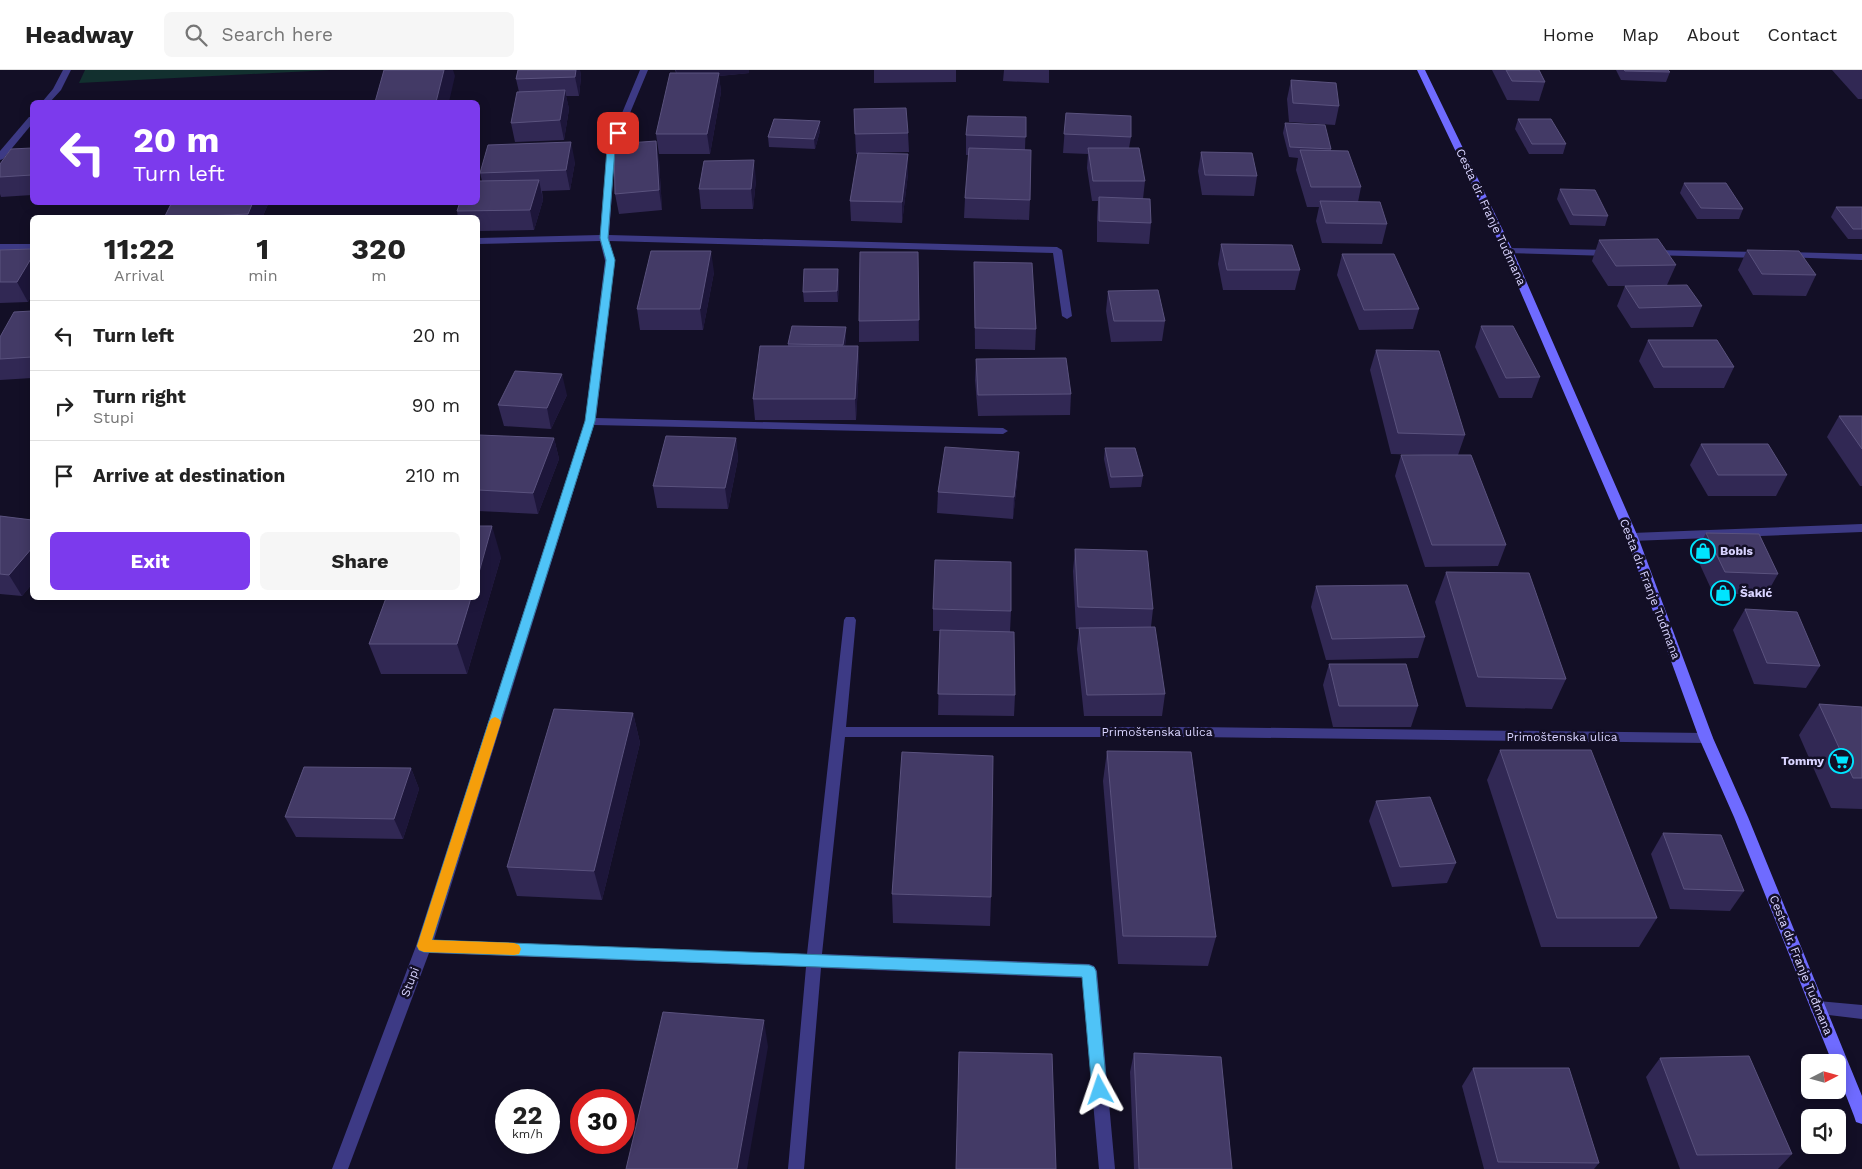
<!DOCTYPE html>
<meta charset="utf-8">
<style>
:root{--surface:#fff;--page:#f6f6f6;--text:#222;--muted:#767676;--line:#e0e0e0;--accent:#7c3aed}
body{margin:0;font-family:"Work Sans",sans-serif;background:var(--page);color:var(--text);height:100vh;display:flex;flex-direction:column;font-size:19px;white-space:nowrap}
*{box-sizing:border-box;margin:0}
p{font-size:16px;color:var(--muted)}
.icon{flex:none;width:28px;height:28px;fill:none;stroke:currentColor;stroke-width:2;stroke-linecap:round;stroke-linejoin:round}
.map{position:relative;flex:1;overflow:hidden}
.panel{position:absolute;left:30px;top:145px;width:450px;height:385px;display:flex;flex-direction:column;background:var(--surface);border-radius:8px;box-shadow:0 2px 12px #0003}
.panel>*{flex:none}
.guide{position:absolute;left:30px;top:30px;width:450px;height:105px;border-radius:8px;box-shadow:0 2px 12px #0003;background:#7c3aed;color:#fff;overflow:hidden}
.needle{width:32px;rotate:84deg}
.controls{position:absolute;left:1801px;top:984px;display:grid;gap:10px}
.controls a{display:grid;place-items:center;width:45px;height:45px;border-radius:8px;background:var(--surface);box-shadow:0 2px 12px #0003;font-size:25px}
.speed{position:absolute;left:495px;top:1019px;display:flex;gap:10px;font-size:25px;font-weight:700;text-align:center}
.speed>*{display:grid;place-content:center;width:65px;height:65px;border-radius:50%;background:var(--surface);box-shadow:0 2px 12px #0003;line-height:1}
.speed small{font-size:12px;font-weight:400}
.speed .limit{border:8px solid #d22;background:#fff;color:#111}
.pin{position:absolute;display:grid;place-items:center;width:42px;height:42px;color:#fff;margin:-21px;border-radius:10px;box-shadow:0 2px 8px #0006}
.me{position:absolute;width:55px;margin:-28px;rotate:355deg;stroke-linejoin:round;filter:drop-shadow(0 0 4px #0008)}
.turn{display:flex;align-items:center;gap:18px;height:105px;padding:0 20px;font-size:22px}
.turn .icon{width:65px;height:65px;stroke-width:2.5}
.turn b{display:block;font-size:35px;line-height:42px}
.eta{display:flex;justify-content:space-evenly;align-items:center;height:85px;text-align:center}
.eta b{font-size:30px;font-weight:700;line-height:35px}
.cta{display:flex;gap:10px;margin-top:auto;padding:10px 20px}
.cta a{flex:1;height:58px;border-radius:8px;background:var(--accent);color:#fff;font-size:20px;font-weight:700;line-height:58px;text-align:center}
.cta a+a{background:var(--page);color:var(--text)}
ul{padding:0;list-style:none}
li{display:flex;align-items:center;gap:15px;height:70px;padding:0 20px;border-top:1px solid var(--line)}
li div{flex:1}
li b{display:block;font-size:19px}
li em{font-style:normal}
header{display:flex;align-items:center;gap:30px;box-sizing:border-box;height:70px;padding:0 25px;background:var(--surface);border-bottom:1px solid var(--line)}
header strong{font-size:24px}
nav{display:flex;gap:28px;margin-inline-start:auto;font-size:18px}
.search{width:350px;height:45px;background:var(--page);display:flex;align-items:center;gap:12px;box-sizing:border-box;padding:0 18px;border-radius:8px;color:var(--muted);font-size:19px}
.map>svg:first-child{display:block}
.green{fill:#12302f}
.lines{fill:none;stroke-linecap:round;stroke-linejoin:round}
.lane{fill:#3d3a85;fill-rule:evenodd}
.street{fill:#3d3a85;fill-rule:evenodd}
.secondary{fill:#6f6bff;fill-rule:evenodd}
.wall{fill:#312854}
.shaded-wall{fill:#1d163a}
.building{fill:#433a66;stroke:#5a527e}
.route{fill:#4fc3f7;stroke:#337fa1}
.slow{fill:#f59e0b}
.labels{text-anchor:middle;dominant-baseline:central;stroke-width:5;stroke-linejoin:round;paint-order:stroke}
.street-label{font-size:12px;fill:#d9d4ff;stroke:#130f26}
.poi-label{font-size:12px;font-weight:bold;fill:#d9d4ff;stroke:#130f26;text-anchor:start}
</style>
<header>
<strong>Headway</strong>
<div class="search"><svg class="icon" aria-label="search" viewBox="0 0 24 24"><circle cx="10" cy="10" r="6"/><path d="M15 15l6 6"/></svg>Search here</div>
<nav><a>Home</a><a>Map</a><a>About</a><a>Contact</a></nav>
</header>
<div class="map">
<svg width="1862" height="1099" viewBox="0 0 1862 1099">
<rect width="100%" height="100%" fill="#130f26"/>
<path class="green" d="M85 0H330L79 13Z"/>
<g class="lines">
<g class="lane">
<path d="M1508 178 1610 180 1615 183 1610 186 1505 183V179Z"/>
<path d="M1652 180 1760 182 1765 185 1760 188 1649 185V181Z"/>
<path d="M1787 182 1862 184V190L1784 187 1782 185Z"/>
<path d="M1862 454V462L1632 471 1626 467 1632 463Z"/>
<path d="M1818 931 1862 935V949L1812 943 1810 938 1812 933Z"/>
</g>
<g class="street">
<path d="M63 0H71L61 20 50 32H42L53 19Z"/>
<path d="M640 0H648L615 79 609 165 1057 177 1062 180 1072 246 1067 249 1062 246 1053 183 609 171 615 191 596 348 1003 358 1008 361 1003 364 594 355 434 870 807 884 844 550 846 547H854L856 550 846 657H1196L1706 663 1711 664 1713 668 1711 672 1706 673 1196 667H845L822 884 1089 894 1094 896 1097 901 1115 1099H1099L1082 908 821 898 804 1099H788L806 897 429 883 348 1099H332L416 876 585 351 605 191 600 171 478 174V168L600 165 607 79Z"/>
<path d="M29 47H32V54L3 89 0 90V81Z"/>
<rect x="0" y="174" width="32" height="6"/>
</g>
<path class="secondary" d="M1417 0H1425L1513 181 1638 467 1713 668 1748 747 1862 1026V1054L1856 1052 1854 1046 1838 1005V992H1832L1734 747 1699 668 1626 467 1503 181Z"/>
</g>
<g class="wall">
<path d="M518 0H580L581 7 579 26H566L569 39 564 70 515 72 511 53 519 22 516 9Z"/>
<path d="M675 0H749V3L719 6 721 22 710 84H659L656 64 676 3Z"/>
<path d="M874 0H956V12L874 13Z"/>
<path d="M1004 0H1049V13L1003 11Z"/>
<path d="M1492 0H1539L1545 12 1539 31 1507 30Z"/>
<path d="M1616 0H1668L1670 2 1666 12 1621 10Z"/>
<path d="M1832 0H1862V29H1858Z"/>
<path d="M1291 10 1339 36 1335 55 1289 52 1287 29Z"/>
<path d="M854 39 908 63 909 82 868 83 908 104 902 153 851 151 850 131 858 84H856Z"/>
<path d="M1066 43 1131 67 1129 78 1145 111 1143 129 1151 153 1149 174 1097 172V147L1098 131H1092L1087 98 1088 84 1063 83Z"/>
<path d="M1026 47 1025 80 1030 130 1029 150 964 148 965 128 969 85H966V65Z"/>
<path d="M1518 49 1566 74 1563 84H1529L1515 59Z"/>
<path d="M1285 53 1331 79V81L1361 117 1358 132 1387 154 1382 174 1322 173 1316 151 1319 137H1307L1296 100 1298 88 1289 87 1283 63Z"/>
<path d="M820 61 815 79 769 77 768 67Z"/>
<path d="M32 78V125L1 127 0 124V94Z"/>
<path d="M1201 82 1257 106 1254 126 1202 125 1198 101Z"/>
<path d="M659 90 662 140 619 144 615 124Z"/>
<path d="M575 92 570 120 542 121 543 130 534 160 478 161V148H458L457 141 482 111 480 103Z"/>
<path d="M756 110 753 139H701L699 119Z"/>
<path d="M1684 113 1743 139 1739 149H1697L1680 123Z"/>
<path d="M1560 119 1608 146 1605 156 1570 155 1557 129Z"/>
<path d="M172 132H269L262 148H164Z"/>
<path d="M1836 137H1862V169H1848L1831 147Z"/>
<path d="M1599 170 1676 195 1667 215 1702 236 1693 257 1631 258 1617 236 1625 216H1608L1592 191Z"/>
<path d="M1221 174 1300 200 1295 220H1223L1218 194Z"/>
<path d="M32 179V224L28 232 0 233V180Z"/>
<path d="M1747 180 1816 205 1806 226 1753 225 1738 200Z"/>
<path d="M918 182 919 271 859 272V251Z"/>
<path d="M1342 184 1419 239 1413 259 1359 260 1337 205Z"/>
<path d="M974 192 1036 259 1035 280 975 279Z"/>
<path d="M714 202 703 260H640L637 239Z"/>
<path d="M839 209 838 232H804L803 222Z"/>
<path d="M1108 221 1165 251 1162 271 1111 272 1106 241Z"/>
<path d="M32 241V308L0 310V267Z"/>
<path d="M1481 256 1540 307 1532 328H1499L1475 277Z"/>
<path d="M846 268 845 276H858L859 297 856 350H755L753 329 788 276V274Z"/>
<path d="M1648 270 1734 297 1724 318H1654L1639 291Z"/>
<path d="M1376 280 1465 365 1458 385 1506 475 1498 496 1425 497 1395 406 1401 385H1423L1391 384 1370 300Z"/>
<path d="M976 289 1071 324 1070 345 978 346 975 310Z"/>
<path d="M567 325 551 359 504 356 498 335Z"/>
<path d="M1839 346H1862V416H1860L1827 367Z"/>
<path d="M554 368 559 389 538 444 478 441V369Z"/>
<path d="M736 368 738 389 728 439 657 438 653 416Z"/>
<path d="M1701 374 1787 405 1776 426H1708L1690 395Z"/>
<path d="M1105 378 1143 406 1141 417 1110 418 1104 389Z"/>
<path d="M1019 382 1018 403 1013 449 937 443 938 422Z"/>
<path d="M0 446 32 450V514L22 526 0 524Z"/>
<path d="M1706 463 1778 504 1766 525 1713 523 1695 484Z"/>
<path d="M1075 479 1153 539 1151 557 1165 624 1162 646H1084L1077 579 1079 559H1076L1073 501Z"/>
<path d="M501 487 467 604H381L369 574Z"/>
<path d="M1446 502 1566 609 1552 639 1466 637 1435 532Z"/>
<path d="M1316 516 1425 567 1418 588 1326 590 1311 537Z"/>
<path d="M933 539 1011 541 1010 562 1015 625 1014 646 938 645 940 561H933Z"/>
<path d="M1745 539 1820 596 1806 618 1754 614 1733 560Z"/>
<path d="M1329 594 1418 636 1411 657H1333L1323 615Z"/>
<path d="M1819 634 1862 637V739L1831 738 1799 665Z"/>
<path d="M633 643 640 673 602 830 517 826 507 797Z"/>
<path d="M1500 680 1657 848 1639 877H1541L1487 710Z"/>
<path d="M1107 681 1216 867 1208 896 1118 894 1103 711Z"/>
<path d="M411 698 419 719 403 769 296 767 285 747Z"/>
<path d="M1376 731 1456 793 1447 813 1392 817 1369 751Z"/>
<path d="M1663 763 1744 821 1730 841 1670 839 1651 784Z"/>
<path d="M892 824 991 827 990 856 893 853Z"/>
<path d="M1134 983 1232 1099H1134L1130 1002Z"/>
<path d="M1660 988 1792 1084 1778 1099H1680L1646 1007Z"/>
<path d="M1473 998 1599 1093 1594 1099H1484L1462 1016Z"/>
</g>
<g class="shaded-wall">
<path d="M444 0H453L455 6 449 32H436Z"/>
<path d="M576 0H580L581 7 579 26 575 7Z"/>
<path d="M676 0H749V3L719 6 721 22 710 84 707 64 678 10Z"/>
<path d="M565 20 569 39 564 70 560 50Z"/>
<path d="M820 51V61L815 79 814 69Z"/>
<path d="M656 71 659 90 662 140 659 120Z"/>
<path d="M571 72 575 92 570 120 566 100Z"/>
<path d="M908 84V104L902 153V132Z"/>
<path d="M754 90 756 110 753 139 751 119Z"/>
<path d="M539 110 543 130 534 160 530 140Z"/>
<path d="M253 132H269L262 148H249L248 144Z"/>
<path d="M711 181 714 202 703 260 700 239Z"/>
<path d="M32 187V224L28 232 17 212Z"/>
<path d="M838 199 839 209 838 232 837 221Z"/>
<path d="M846 257V268L843 286V275Z"/>
<path d="M858 276 859 297 856 350 855 329Z"/>
<path d="M562 304 567 325 551 359 547 338Z"/>
<path d="M554 368 559 389 538 444 533 423Z"/>
<path d="M736 368 738 389 728 439 725 418Z"/>
<path d="M1019 382 1018 403 1013 449 1014 427Z"/>
<path d="M492 456 501 487 467 604 457 574 471 528H478V506Z"/>
<path d="M32 478V514L22 526 9 505Z"/>
<path d="M633 643 640 673 602 830 594 801Z"/>
<path d="M411 698 419 719 403 769 394 749Z"/>
<path d="M764 950 768 977 747 1099H737Z"/>
</g>
<g class="building">
<path d="M384 0H444L436 32H375Z"/>
<path d="M518 0H576L575 7 516 9Z"/>
<path d="M1506 0H1539L1545 12 1512 11Z"/>
<path d="M1624 0H1668L1670 2 1625 1Z"/>
<path d="M670 3H719L707 64H656Z"/>
<path d="M1291 10 1336 13 1339 36 1293 33Z"/>
<path d="M565 20 560 50 511 53 517 22Z"/>
<path d="M906 38 908 63 855 64 854 39Z"/>
<path d="M1066 43 1131 46V67L1064 64Z"/>
<path d="M968 46 1026 47V67L966 65Z"/>
<path d="M774 49 820 51 814 69 768 67Z"/>
<path d="M1518 49H1551L1566 74H1532Z"/>
<path d="M1285 53 1325 55 1331 79 1290 77Z"/>
<path d="M656 71 659 120 615 124 614 74Z"/>
<path d="M571 72 566 100 480 103 488 75Z"/>
<path d="M32 78V105L0 107V94L11 79Z"/>
<path d="M969 78 1031 80 1030 130 965 128Z"/>
<path d="M1088 78H1139L1145 111H1093Z"/>
<path d="M1300 80 1348 81 1361 117H1311Z"/>
<path d="M1201 82 1252 83 1257 106 1205 105Z"/>
<path d="M858 83 908 84 902 132 850 131Z"/>
<path d="M754 90 751 119H699L704 91Z"/>
<path d="M539 110 530 140 457 141 460 132H478V111Z"/>
<path d="M1684 113H1726L1743 139 1701 138Z"/>
<path d="M1560 119 1595 120 1608 146 1573 145Z"/>
<path d="M1099 127 1150 129 1151 153 1099 151Z"/>
<path d="M1320 131 1380 132 1387 154 1326 153Z"/>
<path d="M172 132H253L248 144 164 148Z"/>
<path d="M1836 137H1862V159H1853Z"/>
<path d="M1658 169 1676 195 1616 196 1599 170Z"/>
<path d="M1221 174 1292 175 1300 200H1227Z"/>
<path d="M32 179V187L17 212H0V180Z"/>
<path d="M1747 180 1799 181 1816 205 1762 204Z"/>
<path d="M651 181H711L700 239H637Z"/>
<path d="M860 182H918L919 250 859 251Z"/>
<path d="M1342 184H1394L1419 239 1364 240Z"/>
<path d="M974 192 1032 193 1036 259 975 258Z"/>
<path d="M804 199H838L837 221 803 222Z"/>
<path d="M1687 215 1702 236 1639 238 1625 216Z"/>
<path d="M1158 220 1165 251H1114L1108 221Z"/>
<path d="M32 241V287L0 289V267L14 242Z"/>
<path d="M792 256 846 257 843 275 788 274Z"/>
<path d="M1481 256H1513L1540 307 1506 308Z"/>
<path d="M1648 270H1717L1734 297H1663Z"/>
<path d="M760 276H858L855 329H753Z"/>
<path d="M1376 280 1439 281 1465 365 1398 363Z"/>
<path d="M1066 288 1071 324 978 325 976 289Z"/>
<path d="M515 301 562 304 547 338 498 335Z"/>
<path d="M1839 346H1862V379Z"/>
<path d="M479 365 554 368 533 423 478 420V369Z"/>
<path d="M666 366 736 368 725 418 653 416Z"/>
<path d="M1701 374H1768L1787 405H1718Z"/>
<path d="M945 377 1019 382 1014 427 938 422Z"/>
<path d="M1105 378H1135L1143 406 1111 407Z"/>
<path d="M1401 385H1471L1506 475H1432Z"/>
<path d="M0 446 32 450V478L9 505 0 504Z"/>
<path d="M478 456H492L478 506Z"/>
<path d="M1706 463 1759 464 1778 504 1725 502Z"/>
<path d="M1075 479 1147 481 1153 539 1078 537Z"/>
<path d="M935 490 1011 492V541L933 539Z"/>
<path d="M1446 502 1529 503 1566 609 1478 607Z"/>
<path d="M1407 515 1425 567 1332 569 1316 516Z"/>
<path d="M386 528H471L457 574H369Z"/>
<path d="M1745 539 1797 542 1820 596 1767 593Z"/>
<path d="M1155 557 1165 624 1087 625 1079 558Z"/>
<path d="M940 560 1014 562 1015 625 938 624Z"/>
<path d="M1329 594H1406L1418 636H1339Z"/>
<path d="M1819 634 1862 637V708H1853Z"/>
<path d="M554 639 633 643 594 801 507 797Z"/>
<path d="M1500 680H1591L1657 848H1557Z"/>
<path d="M1107 681 1191 682 1216 867 1123 866Z"/>
<path d="M902 682 993 686 991 827 892 824Z"/>
<path d="M304 697 411 698 394 749 285 747Z"/>
<path d="M1430 727 1456 793 1400 797 1376 731Z"/>
<path d="M1663 763 1721 765 1744 821 1684 819Z"/>
<path d="M663 942 764 950 737 1099H626Z"/>
<path d="M959 982 1052 984 1056 1099H956Z"/>
<path d="M1134 983 1221 987 1232 1099H1139Z"/>
<path d="M1749 986 1792 1084 1697 1085 1660 988Z"/>
<path d="M1473 998H1569L1599 1093 1498 1092Z"/>
</g>
<path class="route" d="M618 61 622 63 615 79 608 168 615 190 595 351 432 870 1089 895 1094 897 1096 901 1107 1020 1105 1025 1100 1027 1094 1025 1092 1020 1082 907 424 882 419 880 417 876 585 351 606 190 600 168 607 79 614 63Z"/>
<path class="slow" d="M495 647 499 649 501 652 432 870 514 873 519 875 521 879 519 884 514 885 424 882 419 880 417 876 489 652 491 649Z"/>
<defs>
<symbol id="shop-ring" viewBox="-11 -11 22 22"><circle r="9.5" fill="#130f26" stroke="#00e5ff" stroke-width="1.5"/><path d="M-5-2.5h2.3a2.7 3.5 0 0 1 5.4 0H5L5.5 6h-11ZM-1.5-2.5h3a1.5 2.3 0 0 0-3 0Z" fill="#00e5ff"/></symbol>
<symbol id="supermarket-ring" viewBox="-11 -11 22 22"><circle r="9.5" fill="#130f26" stroke="#00e5ff" stroke-width="1.5"/><path d="M-6-5.5h2.5l.6 2H6L4.5 2H-2.5L-4.4-4H-6ZM-1.5 3.2a1.3 1.3 0 1 0 .1 0ZM3 3.2a1.3 1.3 0 1 0 .1 0Z" fill="#00e5ff"/></symbol>
</defs>
<g fill-rule="evenodd">
<use href="#shop-ring" x="1689" y="467" width="28" height="28"/>
<use href="#shop-ring" x="1709" y="509" width="28" height="28"/>
<use href="#supermarket-ring" x="1827" y="677" width="28" height="28"/>
</g>
<g class="labels">
<g class="street-label">
<text transform="translate(1491 147) rotate(65)">Cesta dr. Franje Tuđmana</text>
<text transform="translate(1650 519) rotate(69)">Cesta dr. Franje Tuđmana</text>
<text x="1157" y="662">Primoštenska ulica</text>
<text x="1562" y="667">Primoštenska ulica</text>
<text transform="translate(1801 895) rotate(68)">Cesta dr. Franje Tuđmana</text>
<text transform="translate(410 912) rotate(-69)">Stupi</text>
</g>
<g class="poi-label">
<text x="1720" y="481">Bobis</text>
<text x="1740" y="523">Šakić</text>
<text x="1824" y="691" text-anchor="end">Tommy</text>
</g>
</g>
</svg>
<div class="controls">
<a><svg class="needle" viewBox="-14 -14 28 28"><path d="M0-13l5 13h-10z" fill="#e53935"/><path d="M0 13l5-13h-10z" fill="#767676"/></svg></a>
<a><svg class="icon" aria-label="sound" viewBox="0 0 24 24"><path d="M4 9h4l5-4v14l-5-4H4zM17 9q2 3 0 6"/></svg></a>
</div>
<div class="speed"><div>22<small>km/h</small></div><div class="limit">30</div></div>
<div class="pin" style="left:618px;top:63px;background:#d93025"><svg class="icon" aria-label="arrive" viewBox="0 0 24 24"><path d="M6 21V4h12l-3 4 3 4H6"/></svg></div>
<svg class="me" style="left:1100px;top:1020px" viewBox="-20 -20 40 40"><path d="M0-17L14 15 0 8-14 15z" fill="#4fc3f7" stroke="#fff" stroke-width="4"/></svg>
<div class="guide">
<div class="turn"><svg class="icon" aria-label="left" viewBox="0 0 24 24"><path d="M17 20v-9H6M10 6l-5 5 5 5"/></svg><div><b>20 m</b>Turn left</div></div>
</div>
<section class="panel">
<div class="eta">
<div><b>11:22</b><p>Arrival</p></div>
<div><b>1</b><p>min</p></div>
<div><b>320</b><p>m</p></div>
</div>
<ul>
<li><svg class="icon" aria-label="left" viewBox="0 0 24 24"><path d="M17 20v-9H6M10 6l-5 5 5 5"/></svg><div><b>Turn left</b></div><em>20 m</em></li>
<li><svg class="icon" aria-label="right" viewBox="0 0 24 24"><path d="M7 20v-9h11M14 6l5 5-5 5"/></svg><div><b>Turn right</b><p>Stupi</p></div><em>90 m</em></li>
<li><svg class="icon" aria-label="arrive" viewBox="0 0 24 24"><path d="M6 21V4h12l-3 4 3 4H6"/></svg><div><b>Arrive at destination</b></div><em>210 m</em></li>
</ul>
<div class="cta"><a>Exit</a><a>Share</a></div>
</section>
</div>
